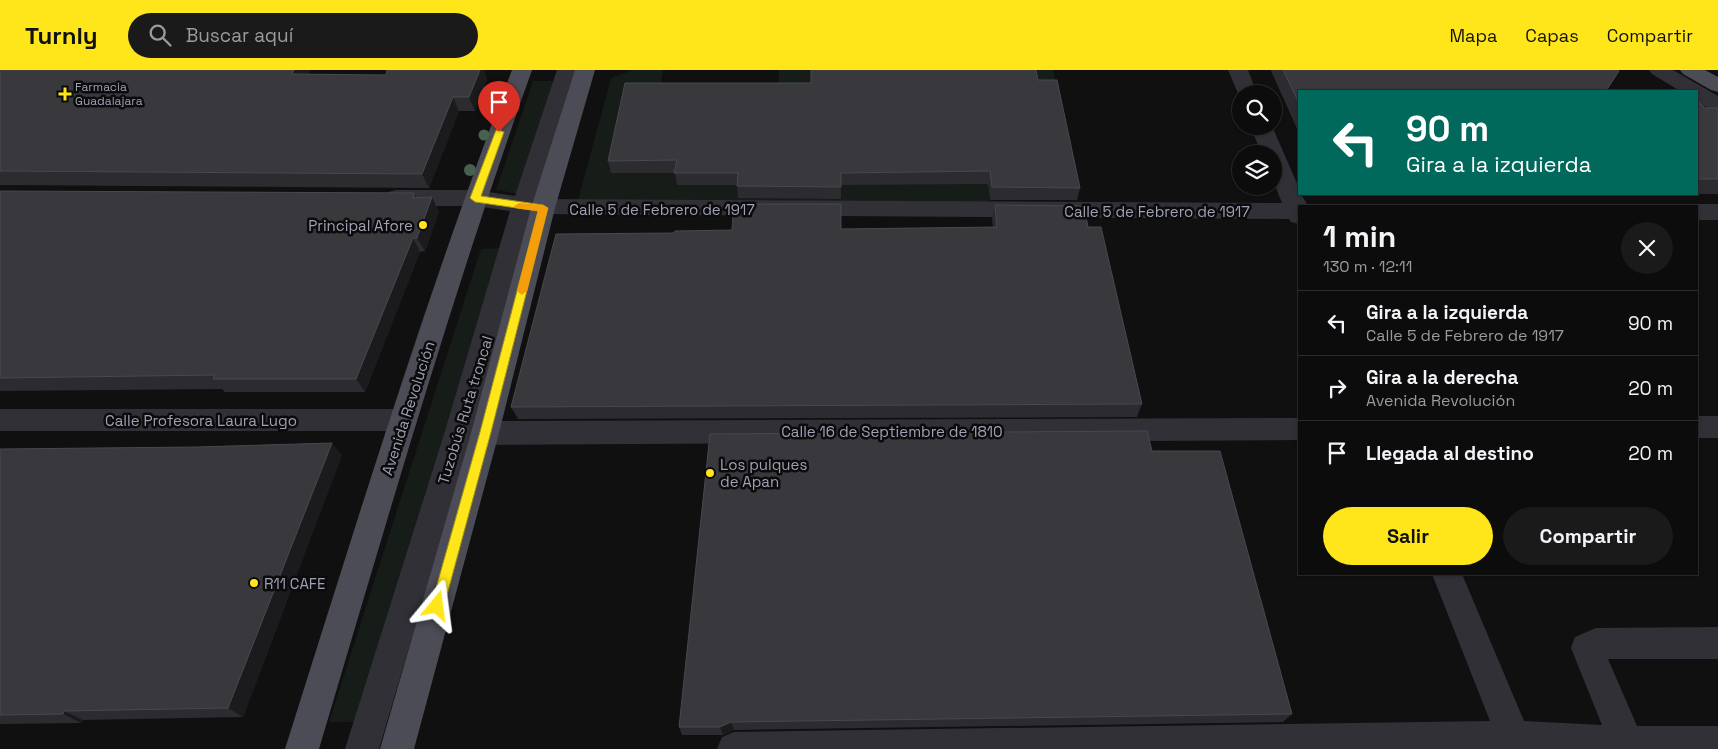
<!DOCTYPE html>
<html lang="es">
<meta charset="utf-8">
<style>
:root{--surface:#0c0c0d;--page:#1a1a1b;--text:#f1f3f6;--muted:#9a9b9d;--line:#2c2c2e;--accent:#ffe61a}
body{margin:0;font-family:"Space Grotesk",sans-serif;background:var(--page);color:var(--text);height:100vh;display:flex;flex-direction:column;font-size:19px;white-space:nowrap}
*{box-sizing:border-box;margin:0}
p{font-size:16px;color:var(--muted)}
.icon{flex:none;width:28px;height:28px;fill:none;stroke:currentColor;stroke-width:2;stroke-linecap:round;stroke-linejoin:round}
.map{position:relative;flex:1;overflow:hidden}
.details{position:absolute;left:1298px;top:135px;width:400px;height:370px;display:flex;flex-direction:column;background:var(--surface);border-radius:0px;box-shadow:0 1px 4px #0004,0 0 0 1px var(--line)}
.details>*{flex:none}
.guide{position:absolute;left:1298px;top:20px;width:400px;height:105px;border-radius:0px;box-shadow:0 1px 4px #0004,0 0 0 1px var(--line);background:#00695c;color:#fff;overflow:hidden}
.controls{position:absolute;left:1232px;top:15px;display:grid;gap:10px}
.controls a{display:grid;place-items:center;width:50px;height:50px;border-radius:50%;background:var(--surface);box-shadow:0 1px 4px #0004,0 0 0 1px var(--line);font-size:25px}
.pin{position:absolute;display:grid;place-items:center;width:42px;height:42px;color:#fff;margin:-51px -21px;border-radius:50% 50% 50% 0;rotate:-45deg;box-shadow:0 0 5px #0007}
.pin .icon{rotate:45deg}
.me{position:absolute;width:55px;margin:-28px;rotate:16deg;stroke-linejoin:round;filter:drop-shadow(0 0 4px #0008)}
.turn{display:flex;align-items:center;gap:18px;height:105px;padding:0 25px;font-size:22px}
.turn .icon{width:65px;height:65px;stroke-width:2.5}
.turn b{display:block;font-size:35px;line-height:42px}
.round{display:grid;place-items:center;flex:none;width:52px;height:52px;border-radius:26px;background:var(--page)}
.head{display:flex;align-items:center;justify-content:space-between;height:85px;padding:0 25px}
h1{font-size:30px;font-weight:600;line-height:38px}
.button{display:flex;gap:10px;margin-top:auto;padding:10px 25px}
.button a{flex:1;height:58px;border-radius:30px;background:var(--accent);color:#111;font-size:20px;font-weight:600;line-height:58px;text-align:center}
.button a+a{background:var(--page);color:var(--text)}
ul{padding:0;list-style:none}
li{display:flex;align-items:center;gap:15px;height:65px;padding:0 25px;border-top:1px solid var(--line)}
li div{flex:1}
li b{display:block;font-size:19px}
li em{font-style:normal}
header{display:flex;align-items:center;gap:30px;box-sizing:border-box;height:70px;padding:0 25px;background:var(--accent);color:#111}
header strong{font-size:24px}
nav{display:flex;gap:28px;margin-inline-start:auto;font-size:18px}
.search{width:350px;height:45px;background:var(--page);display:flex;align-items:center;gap:12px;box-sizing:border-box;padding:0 18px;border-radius:28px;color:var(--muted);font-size:19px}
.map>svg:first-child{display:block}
.green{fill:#161c18}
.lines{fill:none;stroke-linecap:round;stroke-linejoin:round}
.minor{fill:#313037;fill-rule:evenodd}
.major{fill:#4c4c56;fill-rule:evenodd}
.tree{fill:#47604f}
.wall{fill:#2c2b2f}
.shaded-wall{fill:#1b1b1d}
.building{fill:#38383d;stroke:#484850}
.route{fill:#ffe61a;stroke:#a69611}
.slow{fill:#f59e0b}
.poi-dot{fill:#ffe61a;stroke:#0b0b0c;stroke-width:2}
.labels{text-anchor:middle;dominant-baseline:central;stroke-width:5;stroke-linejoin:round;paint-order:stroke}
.far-poi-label{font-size:12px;fill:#9fa1b4;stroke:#0b0b0c;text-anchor:start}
.street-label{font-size:15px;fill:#9fa1b4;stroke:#0b0b0c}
.poi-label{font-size:15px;fill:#9fa1b4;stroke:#0b0b0c;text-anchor:start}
</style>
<header>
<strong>Turnly</strong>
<div class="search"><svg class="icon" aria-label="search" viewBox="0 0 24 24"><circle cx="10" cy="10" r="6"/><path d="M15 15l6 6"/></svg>Buscar aquí</div>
<nav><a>Mapa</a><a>Capas</a><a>Compartir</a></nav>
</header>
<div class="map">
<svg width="1718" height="679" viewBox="0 0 1718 679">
<rect width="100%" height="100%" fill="#101011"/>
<g class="green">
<path d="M633 0H663L661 13 778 23 779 0H1053L1068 84 986 93 990 132 578 130 611 8Z"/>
<path d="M533 11H555L520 124 496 120Z"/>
<path d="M505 178 361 652H329L481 179Z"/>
</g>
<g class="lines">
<g class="minor">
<path d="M557 0H577L537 129 1282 133 1274 113V84H1262L1250 56H1272L1299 118V124H1301L1308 136H1299V154L1291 152 1289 149 533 144 474 357 485 351 1299 348V370L485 375 475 371 472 365 379 679H345L445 361 510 141 475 136H396L388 134 384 128 388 122 396 120H475L515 126Z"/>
<path d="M1228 0H1248L1257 24H1241V29L1240 28Z"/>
<path d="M1649 0H1673L1718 26V42L1711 40 1696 31V21H1680L1652 4Z"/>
<path d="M1696 134H1718V150H1696V136H1688Z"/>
<path d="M0 339H403L413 342 417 350 413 358 403 361H0Z"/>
<rect x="1696" y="346" width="22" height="22"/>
<path d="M1432 504H1462L1524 651 1602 655 1571 578 1575 567 1596 558 1718 557V589H1608L1637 656H1718V679H717L722 667 734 662 1490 651Z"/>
</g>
<g class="major">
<path d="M512 0H532C452 224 387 451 319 679H285C357 451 427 223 512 0Z"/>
<path d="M575 0H595L555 138 499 363 414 679H380L471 363 531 138Z"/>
<path d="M1680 0H1705L1718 7V22L1711 20 1683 4Z"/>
</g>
</g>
<g class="tree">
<circle cx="496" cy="34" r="5.5"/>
<circle cx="484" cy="65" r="5.5"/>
<circle cx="470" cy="100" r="6"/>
</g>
<g class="wall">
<path d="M0 0H310L308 4 487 9 475 41H459L429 118 0 115Z"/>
<path d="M1272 0H1618L1299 21V63L1271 1Z"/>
<path d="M1038 10 1080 118 1077 130H990L988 114 841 115V129L738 128 737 115H677L675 103H611L608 91 811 13Z"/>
<path d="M1696 31 1705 38H1718V124L1419 125 1418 124H1696Z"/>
<path d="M0 121 414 123 417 128 432 127 439 142 425 181 420 182 365 322H225L222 319 0 321Z"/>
<path d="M995 135 1088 157 1142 334 1137 347 518 349 511 337 674 163 841 159 993 157 992 149Z"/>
<path d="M0 379 342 385 243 647 83 650 81 653 0 654Z"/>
<path d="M1152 381 1292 644 1283 652 734 660 723 665H682L679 657Z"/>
</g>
<g class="shaded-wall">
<path d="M294 0H310L300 18 292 4Z"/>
<path d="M480 0H484L487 9 475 41 469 27Z"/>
<path d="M453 27 459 41 429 118 422 104Z"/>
<path d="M432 127 439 142 425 181 417 168Z"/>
<path d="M413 168 420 182 365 322 356 309Z"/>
<path d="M332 373 342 385 243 647 228 638Z"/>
<path d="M64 641 83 650 81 653 63 644Z"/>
<path d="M731 652 734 660 723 665 720 657Z"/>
</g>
<g class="building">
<path d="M0 0H294L292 4 386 5 387 0H480L469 27H453L422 104 0 101Z"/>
<path d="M811 0H1036L1038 10H1057L1080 118 992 117 990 101 841 103V117L737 116 738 103H674L677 90 608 91 625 13H811Z"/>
<path d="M1283 0H1618L1619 1 1606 21H1299V33Z"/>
<path d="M1696 31H1698L1705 38H1718V109H1696Z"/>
<path d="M0 121 414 123 413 128 432 127 417 168H413L356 309H213L215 305 0 308Z"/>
<path d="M734 134H841V159L997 157 995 135 1084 136 1088 157H1101L1142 334 511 337 556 164 674 163 675 161 732 160Z"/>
<path d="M1147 361 1152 381H1220L1292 644 731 652 720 657H679L710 364Z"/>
<path d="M332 373 228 638 64 641 63 644 0 645V379L197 377Z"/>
</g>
<path class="route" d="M496 60H499L504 62 481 126 543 135 548 138 491 362 444 536 442 540 437 542 433 540 431 536 480 362 538 141 475 132 470 128Z"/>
<path class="slow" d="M519 133 543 135 548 138 527 221 522 225 517 221 538 141 515 138 514 136Z"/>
<g class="poi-dot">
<path d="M62.5 16.5h5v5h5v5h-5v5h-5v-5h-5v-5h5z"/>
<circle cx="423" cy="155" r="5"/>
<circle cx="710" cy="403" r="5"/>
<circle cx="254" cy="513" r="5"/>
</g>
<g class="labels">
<g class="far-poi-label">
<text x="75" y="17">Farmacia<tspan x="75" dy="14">Guadalajara</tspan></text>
</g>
<g class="street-label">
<text x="662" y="139">Calle 5 de Febrero de 1917</text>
<text x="1157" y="141">Calle 5 de Febrero de 1917</text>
<text transform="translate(408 338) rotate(-72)">Avenida Revolución</text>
<text transform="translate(465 340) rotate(-73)">Tuzobús Ruta troncal</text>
<text x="201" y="350">Calle Profesora Laura Lugo</text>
<text x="892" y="361">Calle 16 de Septiembre de 1810</text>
</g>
<g class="poi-label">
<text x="413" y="155" text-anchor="end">Principal Afore</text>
<text x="720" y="394">Los pulques<tspan x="720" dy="17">de Apan</tspan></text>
<text x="264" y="513">R11 CAFE</text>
</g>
</g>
</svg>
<div class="controls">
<a><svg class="icon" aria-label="search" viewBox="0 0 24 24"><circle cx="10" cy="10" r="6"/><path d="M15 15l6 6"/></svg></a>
<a><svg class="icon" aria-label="layers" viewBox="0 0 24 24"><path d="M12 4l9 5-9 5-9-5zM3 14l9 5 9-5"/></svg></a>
</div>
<div class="pin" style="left:499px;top:62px;background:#d93025"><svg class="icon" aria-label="arrive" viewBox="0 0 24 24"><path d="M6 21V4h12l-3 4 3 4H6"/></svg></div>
<svg class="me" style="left:437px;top:536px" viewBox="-20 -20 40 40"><path d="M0-17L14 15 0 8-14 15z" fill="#ffe61a" stroke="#fff" stroke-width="4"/></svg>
<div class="guide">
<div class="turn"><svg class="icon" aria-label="left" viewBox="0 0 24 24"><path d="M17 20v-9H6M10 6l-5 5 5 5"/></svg><div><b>90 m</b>Gira a la izquierda</div></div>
</div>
<section class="details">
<div class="head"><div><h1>1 min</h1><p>130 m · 12:11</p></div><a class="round"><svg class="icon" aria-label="close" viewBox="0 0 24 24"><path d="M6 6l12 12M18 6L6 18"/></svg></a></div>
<ul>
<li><svg class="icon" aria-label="left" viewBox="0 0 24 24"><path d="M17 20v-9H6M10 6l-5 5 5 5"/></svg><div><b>Gira a la izquierda</b><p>Calle 5 de Febrero de 1917</p></div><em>90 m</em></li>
<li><svg class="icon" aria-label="right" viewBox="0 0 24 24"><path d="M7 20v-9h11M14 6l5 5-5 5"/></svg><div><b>Gira a la derecha</b><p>Avenida Revolución</p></div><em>20 m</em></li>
<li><svg class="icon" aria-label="arrive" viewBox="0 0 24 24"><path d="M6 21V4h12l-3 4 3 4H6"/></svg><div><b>Llegada al destino</b></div><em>20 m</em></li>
</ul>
<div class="button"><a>Salir</a><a>Compartir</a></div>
</section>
</div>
